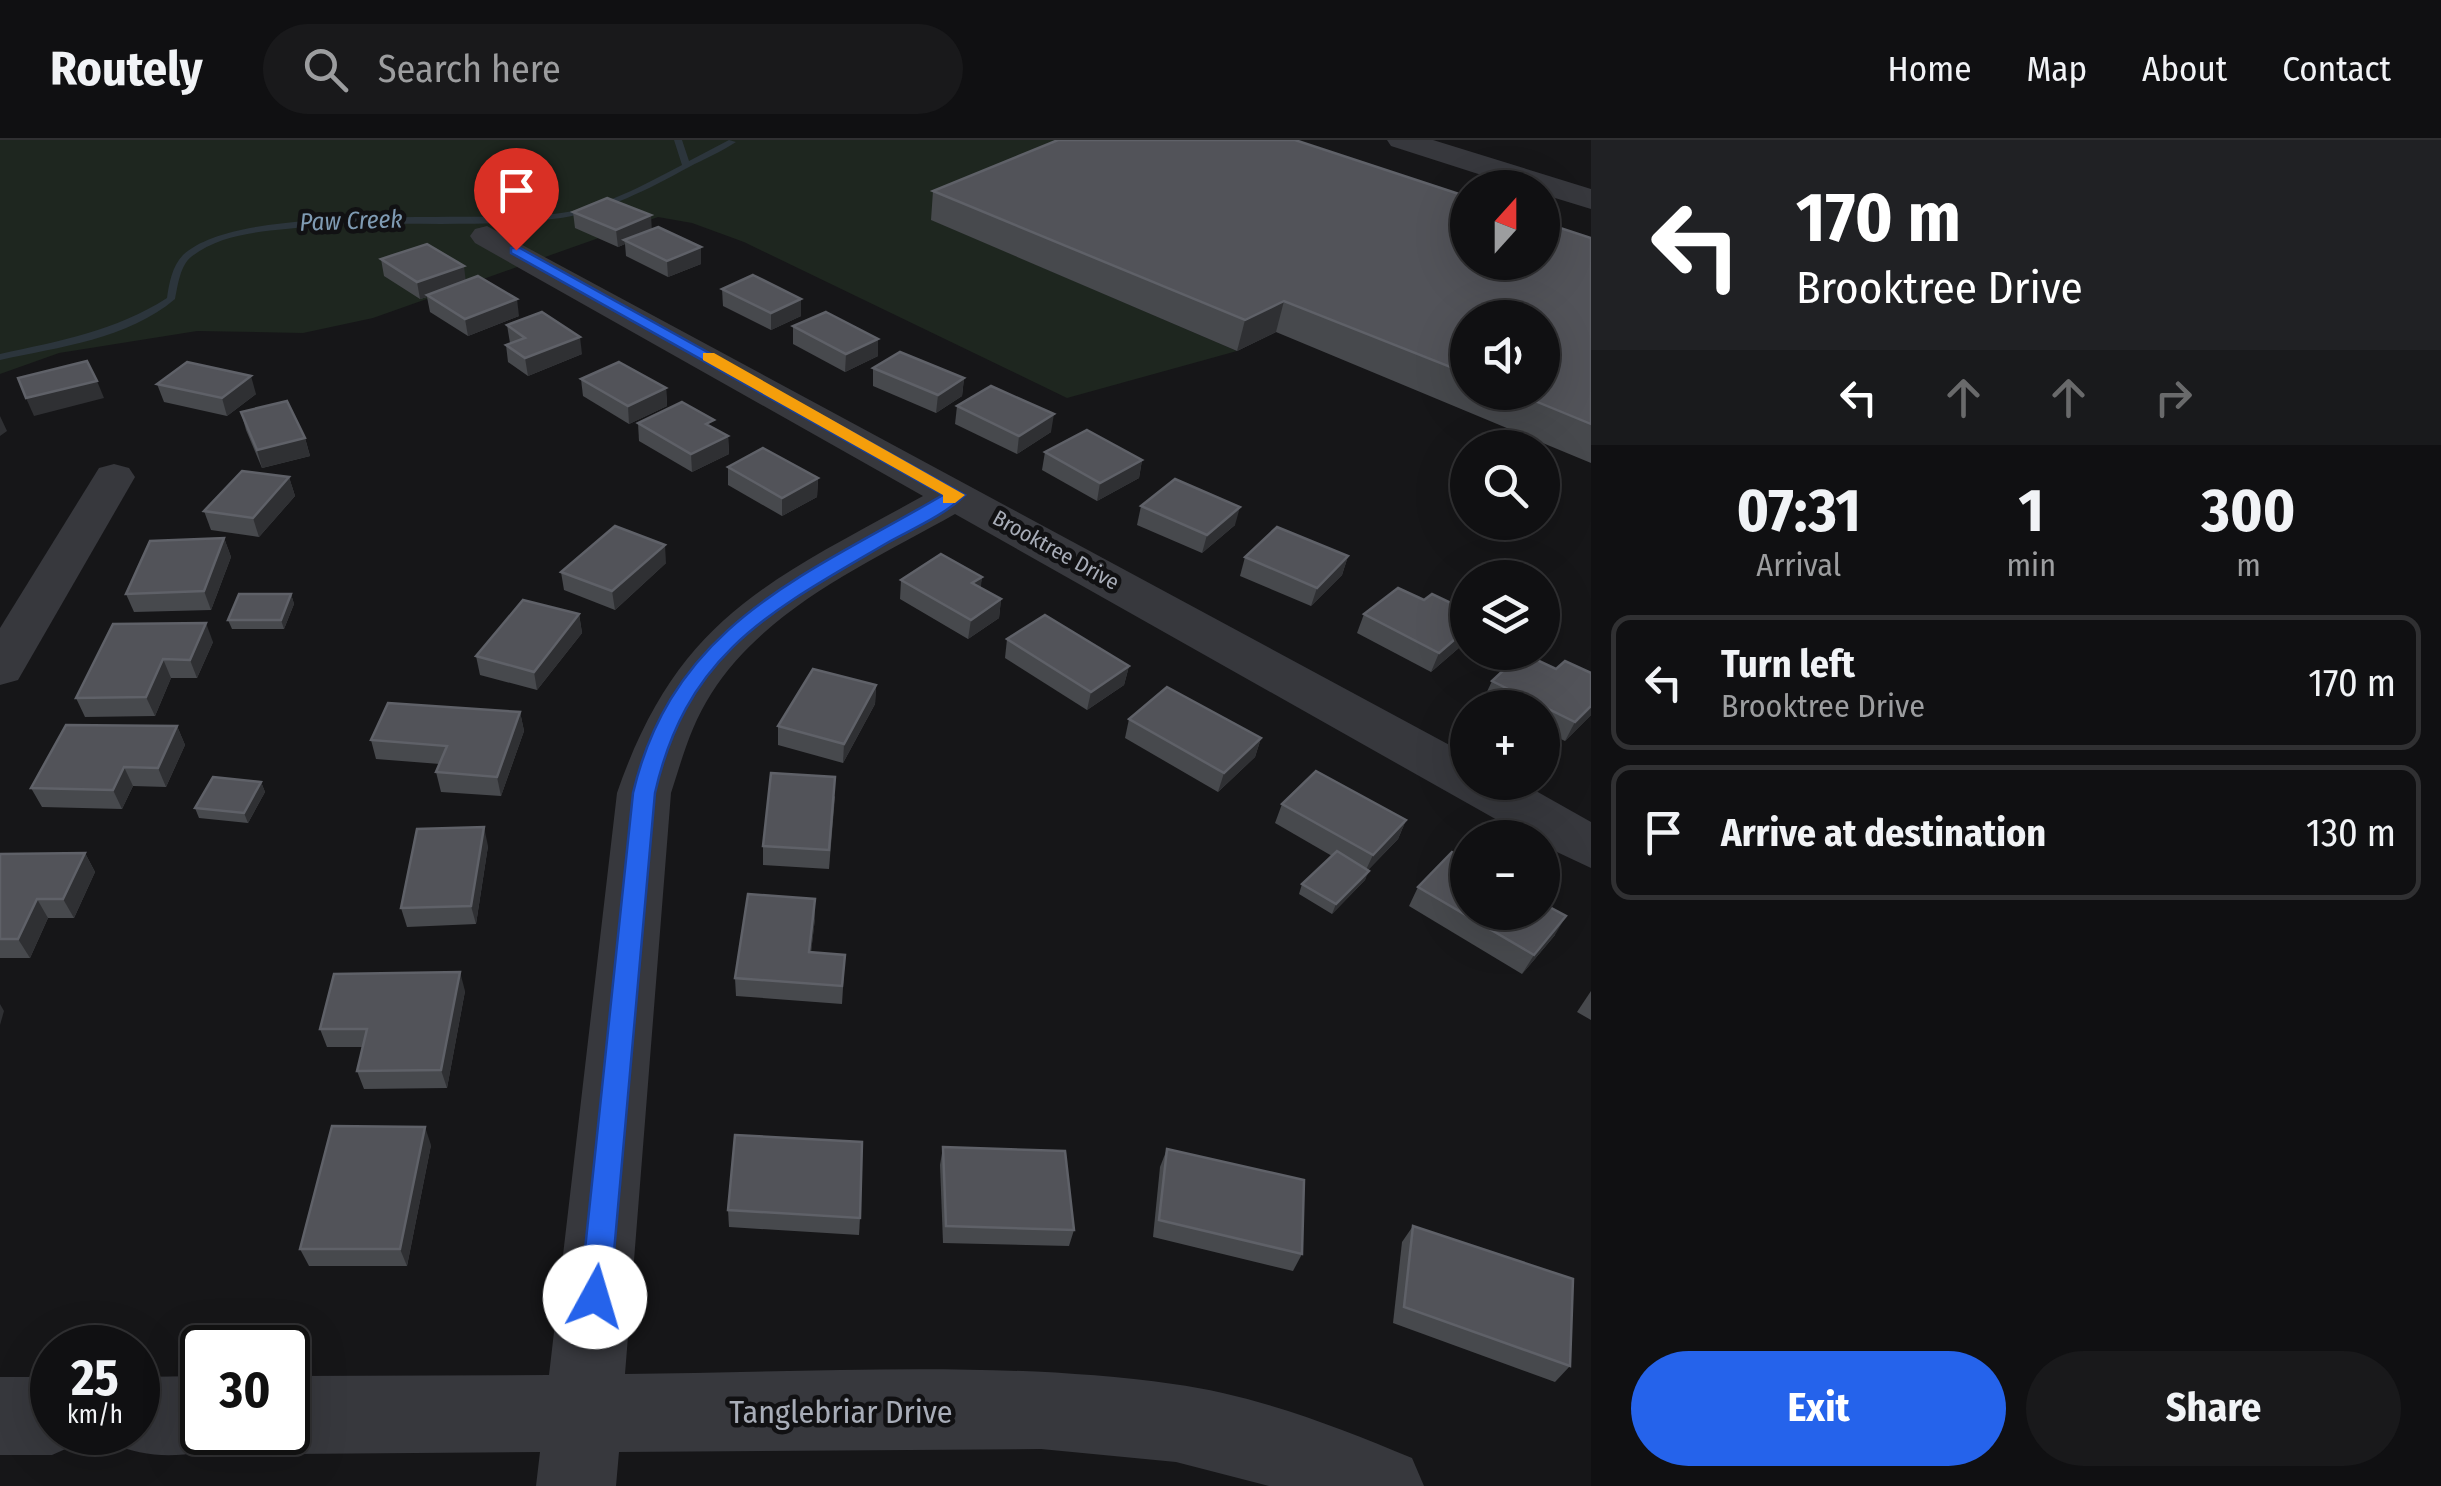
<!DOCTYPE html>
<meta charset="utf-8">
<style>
:root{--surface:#101012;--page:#19191b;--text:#f1f3f6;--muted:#9c9d9f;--line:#303032;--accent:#2563eb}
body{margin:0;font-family:"Fira Sans Condensed",sans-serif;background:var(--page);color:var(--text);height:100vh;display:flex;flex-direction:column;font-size:38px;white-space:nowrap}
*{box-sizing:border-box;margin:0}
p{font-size:32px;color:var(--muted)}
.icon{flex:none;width:55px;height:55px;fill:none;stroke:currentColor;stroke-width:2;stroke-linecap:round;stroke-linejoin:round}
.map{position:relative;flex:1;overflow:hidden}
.details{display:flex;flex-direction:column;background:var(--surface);width:850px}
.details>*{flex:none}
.guide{background:#202124;color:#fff;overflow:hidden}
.needle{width:65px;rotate:21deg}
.controls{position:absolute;left:1450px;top:30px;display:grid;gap:20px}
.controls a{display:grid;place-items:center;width:110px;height:110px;border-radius:50%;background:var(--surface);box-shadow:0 10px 40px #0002,0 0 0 2px var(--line);font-size:50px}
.speed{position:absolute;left:30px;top:1185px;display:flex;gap:20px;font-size:50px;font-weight:700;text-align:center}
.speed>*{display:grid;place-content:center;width:130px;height:130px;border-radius:50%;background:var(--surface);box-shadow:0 10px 40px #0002,0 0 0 2px var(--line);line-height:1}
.speed small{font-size:25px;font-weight:400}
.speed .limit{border:5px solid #111;border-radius:15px;background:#fff;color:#111}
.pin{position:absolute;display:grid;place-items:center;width:85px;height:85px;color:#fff;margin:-102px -42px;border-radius:50% 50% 50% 0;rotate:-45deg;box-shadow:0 0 10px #0007}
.pin .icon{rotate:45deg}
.me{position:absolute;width:110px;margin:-55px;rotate:6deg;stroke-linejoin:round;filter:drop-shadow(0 0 8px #0008)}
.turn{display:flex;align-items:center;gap:35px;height:210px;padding:0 40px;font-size:45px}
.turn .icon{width:130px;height:130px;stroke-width:2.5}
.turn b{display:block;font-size:70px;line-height:85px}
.lanes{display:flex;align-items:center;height:95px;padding:0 40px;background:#0003;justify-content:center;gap:50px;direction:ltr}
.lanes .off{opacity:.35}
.eta{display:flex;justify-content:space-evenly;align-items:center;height:170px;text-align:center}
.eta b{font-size:60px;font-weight:700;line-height:70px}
.primary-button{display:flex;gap:20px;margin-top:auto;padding:20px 40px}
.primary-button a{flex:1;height:115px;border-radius:60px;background:var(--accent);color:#fff;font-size:40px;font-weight:700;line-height:115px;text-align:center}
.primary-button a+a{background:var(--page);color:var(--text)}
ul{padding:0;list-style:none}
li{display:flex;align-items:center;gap:30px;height:135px;margin:0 20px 15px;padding:0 20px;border:5px solid var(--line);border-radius:20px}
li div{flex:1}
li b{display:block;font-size:38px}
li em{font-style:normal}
header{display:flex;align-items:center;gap:60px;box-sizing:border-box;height:140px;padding:0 50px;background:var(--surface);border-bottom:2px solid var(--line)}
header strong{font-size:48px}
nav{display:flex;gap:55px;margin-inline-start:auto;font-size:35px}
.search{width:700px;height:90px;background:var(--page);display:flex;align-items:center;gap:25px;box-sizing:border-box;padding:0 35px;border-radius:55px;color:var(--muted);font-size:38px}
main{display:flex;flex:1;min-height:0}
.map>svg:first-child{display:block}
.green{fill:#1e261f}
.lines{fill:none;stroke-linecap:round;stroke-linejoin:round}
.stream{fill:#2c353c;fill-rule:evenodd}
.street{fill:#37383d;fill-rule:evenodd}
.wall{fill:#47494d;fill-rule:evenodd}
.shaded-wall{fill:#2f3033}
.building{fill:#525359;stroke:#5f6168;stroke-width:2.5}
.route{fill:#2563eb;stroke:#184099;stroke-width:2.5}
.slow{fill:#f59e0b}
.labels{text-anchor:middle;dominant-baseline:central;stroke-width:9;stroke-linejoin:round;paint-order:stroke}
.far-street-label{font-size:22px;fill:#a8adb8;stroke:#111113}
.far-water-label{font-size:25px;font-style:italic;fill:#7f9bb3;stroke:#111113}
.near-street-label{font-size:32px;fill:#a8adb8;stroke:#111113}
</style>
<header>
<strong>Routely</strong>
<div class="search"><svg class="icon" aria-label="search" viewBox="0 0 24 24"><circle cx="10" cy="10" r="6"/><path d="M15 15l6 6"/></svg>Search here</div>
<nav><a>Home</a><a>Map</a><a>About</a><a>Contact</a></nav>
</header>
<main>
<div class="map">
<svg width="1591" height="1346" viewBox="0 0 1591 1346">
<rect width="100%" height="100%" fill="#161618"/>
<path class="green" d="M0 0H1122L932 80 1237 211 1067 258 744 102 692 83 658 77 373 178 303 193 197 191 59 213 0 234Z"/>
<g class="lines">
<path class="stream" d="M674 0H682L689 21 729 0 736 2C721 12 704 19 689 27 649 49 606 71 561 78 470 90 377 78 286 89 254 92 217 96 191 117 180 126 178 145 175 159 128 199 59 207 0 220V214C59 201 116 191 167 158 169 144 172 126 183 115 240 61 477 84 561 73 604 67 644 45 682 25Z"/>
<g class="street">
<path d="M1387 0H1433L1591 49V69L1542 54V48H1522L1391 6Z"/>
<path d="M487 86 1468 615V642H1520L1591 682V728L1542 705V698H1529L955 374C870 422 765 468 711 554 691 585 682 619 671 653L625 1234C806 1233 993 1219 1173 1244 1255 1255 1336 1286 1412 1318L1424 1346H1269L1176 1322 1041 1309 619 1312 616 1346H536L540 1312 288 1314 261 1302 256 1292H288V1236L549 1235 617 653C678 476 770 441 923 356L475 103 470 96 475 89Z"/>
<path d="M114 324 129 328 135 337 18 540 0 545V488L99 328Z"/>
<path d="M202 1236V1292H234L229 1302C191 1319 150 1320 111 1303L106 1292H138V1237Z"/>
<path d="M0 1237H52V1292H84L79 1303 52 1315H0Z"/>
</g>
</g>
<g class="wall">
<path d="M933 51 1591 98V323L1276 192 1237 211 931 80ZM1468 178 1542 252H1468Z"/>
<path d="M573 72 652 89 701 124 668 137 626 116 625 104 618 107 575 88Z"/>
<path d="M381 119 466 140 519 176 468 196 430 172 427 157 420 159 384 136Z"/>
<path d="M722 149 801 159V176L771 190 723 166Z"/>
<path d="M507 185 582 214 528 236 508 222 506 205 510 203Z"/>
<path d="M793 186 878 216 845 232 793 204Z"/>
<path d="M873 228 964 238 962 256 936 273 873 246Z"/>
<path d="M581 239 666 248 667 266 629 284 583 256Z"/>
<path d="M157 244 256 254 227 276 164 262Z"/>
<path d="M957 266 1051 292 1017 314 955 284Z"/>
<path d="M241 272 305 298 310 316 262 328 246 290Z"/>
<path d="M638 283 715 289 728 296 729 314 692 332 639 301Z"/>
<path d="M1045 312 1142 320 1139 338 1097 361 1042 330Z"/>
<path d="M728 327 818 338 817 357 782 376 728 345Z"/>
<path d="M289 337 295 356 259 397 211 390 204 371Z"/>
<path d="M1141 366 1235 385 1202 413 1137 385Z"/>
<path d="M224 398 231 417 211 470 134 472 126 454Z"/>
<path d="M1348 416 1342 435 1311 466 1240 436 1245 417Z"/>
<path d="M666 423 615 470 564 450 561 432Z"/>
<path d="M982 437 980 448 1001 459 999 478 968 499 900 459 901 440Z"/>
<path d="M291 454 294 464 284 489H232L228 480Z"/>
<path d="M1424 460 1468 471V500L1431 532 1357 493 1364 474Z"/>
<path d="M579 474 582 493 537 550 480 535 476 516Z"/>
<path d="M113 484 213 502 197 538H171L155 576 85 577 76 558Z"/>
<path d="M1007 499 1129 526 1124 545 1087 570 1005 518Z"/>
<path d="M1556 529 1591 575 1565 601 1542 590V568H1499L1483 560 1492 541Z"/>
<path d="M876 545 875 564 843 623 778 605V586Z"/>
<path d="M520 572 524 591 501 656 441 652 436 632 440 624 376 619 371 600Z"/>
<path d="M1129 579 1261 598 1255 617 1218 652 1125 598Z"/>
<path d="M177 586 185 605 166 647 133 646 122 669 42 667 31 648Z"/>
<path d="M261 642 265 652 248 683 199 678 195 668Z"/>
<path d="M835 656 829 729 763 725V706Z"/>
<path d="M1282 664 1406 680 1398 699 1368 730 1365 740 1332 774 1299 754 1302 744 1332 716 1275 683Z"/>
<path d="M488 706 476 784 407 787 401 768Z"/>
<path d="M85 713 95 732 74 778H48L30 818H0V714Z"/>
<path d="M1418 747 1555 795 1522 834 1409 766Z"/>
<path d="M815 778 811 812 845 815 842 864 736 856 735 838Z"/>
<path d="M465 851 447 948 364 949 357 931 362 907H327L320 889Z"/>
<path d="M1591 851V880L1577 872Z"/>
<path d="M431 1005 407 1126H309L300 1109Z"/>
<path d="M943 1007 1074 1090 1069 1106 943 1103 940 1025Z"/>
<path d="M1167 1009 1302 1114 1293 1131 1153 1097 1160 1027Z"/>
<path d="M728 1070 860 1078 859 1095 729 1087Z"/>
<path d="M1413 1086 1570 1226 1555 1242 1393 1183 1402 1102Z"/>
</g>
<g class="shaded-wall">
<path d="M651 75 652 92 624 100 625 104 618 107 616 90Z"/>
<path d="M701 107V124L668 137 667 121Z"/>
<path d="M464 126 466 143 427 155V157L420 159 417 142Z"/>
<path d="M517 159 519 176 468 196 465 179Z"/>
<path d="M801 159V176L771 190V173Z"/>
<path d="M1284 161 1276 192 1237 211 1245 180Z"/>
<path d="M580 197 582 214 528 236 525 218Z"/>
<path d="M878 199V216L845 232 846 214Z"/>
<path d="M251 236 256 254 227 276 222 258Z"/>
<path d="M964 238 962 256 936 273 938 255Z"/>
<path d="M97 241 104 258 34 276 26 258Z"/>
<path d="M666 248 667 266 629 284 628 266Z"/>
<path d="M1054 274 1051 292 1017 314 1019 296Z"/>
<path d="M0 276 7 291 0 296Z"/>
<path d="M728 296 729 314 692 332 691 314Z"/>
<path d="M305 298 310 316 262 328 257 310Z"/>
<path d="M1142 320 1139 338 1097 361 1100 343Z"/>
<path d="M289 337 295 356 259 397 253 378Z"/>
<path d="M818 338 817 357 782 376V358Z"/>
<path d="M1240 367 1235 385 1202 413 1207 395Z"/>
<path d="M224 398 231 417 211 470 204 451Z"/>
<path d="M665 405 666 423 615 470 612 451Z"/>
<path d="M1348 416 1342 435 1311 466 1317 448Z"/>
<path d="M982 437 980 455 972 443Z"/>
<path d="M291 454 294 464 284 489 281 480Z"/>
<path d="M1001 459 999 478 968 499 971 480Z"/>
<path d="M579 474 582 493 537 550 534 532Z"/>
<path d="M206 483 213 502 197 538 190 520Z"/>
<path d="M1468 488V500L1431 532 1439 513Z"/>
<path d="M163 519 171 538 155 576 146 557Z"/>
<path d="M1129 526 1124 545 1087 570 1091 552Z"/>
<path d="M876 545 875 564 843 623 844 604Z"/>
<path d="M1591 566V575L1565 601 1575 582Z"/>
<path d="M520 572 524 591 501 656 497 637Z"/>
<path d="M177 586 185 605 166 647 158 628Z"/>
<path d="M1261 598 1255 617 1218 652 1224 633Z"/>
<path d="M124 627 133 646 122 669 113 650Z"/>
<path d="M261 642 265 652 248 683 244 673Z"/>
<path d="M1406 680 1398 699 1364 734 1373 715Z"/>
<path d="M484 687 488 706 476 784 471 766Z"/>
<path d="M85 713 95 732 74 778 63 759Z"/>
<path d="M1369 731 1365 740 1332 774 1336 764Z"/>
<path d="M37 759 48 778 30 818 18 799Z"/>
<path d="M815 759V778L809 830V812Z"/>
<path d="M1566 776 1555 795 1522 834 1534 815Z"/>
<path d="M460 832 465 851 447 948 441 930Z"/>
<path d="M0 864 4 871 0 885Z"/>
<path d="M425 987 431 1005 407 1126 400 1109Z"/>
</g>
<g class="building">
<path d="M1058 0H1295L1468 57V122H1542V82L1591 98V284L1513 252H1542V178H1468V234L1284 161 1245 180 933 51Z"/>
<path d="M607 58 651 75 616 90 573 72Z"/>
<path d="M658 87 701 107 667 121 624 100Z"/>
<path d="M427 104 464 126 417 142 381 119Z"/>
<path d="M753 135 801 159 771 173 722 149Z"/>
<path d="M478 136 517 159 465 179 427 155Z"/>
<path d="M542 172 580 197 525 218 506 205 525 198 507 185Z"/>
<path d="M826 172 878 199 846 214 793 186Z"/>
<path d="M900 212 964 238 938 255 873 228Z"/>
<path d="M87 221 97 241 26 258 18 238Z"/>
<path d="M187 222 251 236 222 258 157 244Z"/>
<path d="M619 222 666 248 628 266 581 239Z"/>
<path d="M991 246 1054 274 1019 296 957 266Z"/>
<path d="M287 261 305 298 257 310 241 272Z"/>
<path d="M682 262 714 280 706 284 728 296 691 314 638 283Z"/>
<path d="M1087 290 1142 320 1100 343 1045 312Z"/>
<path d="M763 308 818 338 782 358 728 327Z"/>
<path d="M242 331 289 337 253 378 204 371Z"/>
<path d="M1175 339 1240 367 1207 395 1141 366Z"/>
<path d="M615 386 665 405 612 451 561 432Z"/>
<path d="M1277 387 1348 416 1317 448 1245 417Z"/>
<path d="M224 398 204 451 126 454 150 401Z"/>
<path d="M941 414 982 437 972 443 1001 459 971 480 901 440Z"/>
<path d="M1398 448 1424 460 1432 454 1468 471V488L1439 513 1364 474Z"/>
<path d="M239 454H291L281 480H228Z"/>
<path d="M523 460 579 474 534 532 476 516Z"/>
<path d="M1045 475 1129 526 1091 552 1007 499Z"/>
<path d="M206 483 190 520 163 519 146 557 76 558 113 484Z"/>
<path d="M1522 513 1556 529 1565 521 1591 533V566L1575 582 1492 541Z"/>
<path d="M813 529 876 545 844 604 778 586Z"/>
<path d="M1167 547 1261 598 1224 633 1129 579Z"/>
<path d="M388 563 520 572 497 637 436 632 447 606 371 600Z"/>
<path d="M66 585 177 586 158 628 124 627 113 650 31 648Z"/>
<path d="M1316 631 1406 680 1373 715 1282 664Z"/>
<path d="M771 633 835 637 829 710 763 706Z"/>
<path d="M213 637 261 642 244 673 195 668Z"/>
<path d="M484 687 471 766 401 768 417 689Z"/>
<path d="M1337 711 1369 731 1336 764 1302 744Z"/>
<path d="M1452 712 1468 721V772H1542V763L1566 776 1534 815 1418 747Z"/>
<path d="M85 713 63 759H37L18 799H0V714Z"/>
<path d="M748 754 815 759 809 812 845 815 842 846 735 838Z"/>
<path d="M460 832 441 930 357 931 367 889H320L334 834Z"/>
<path d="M332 986 425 987 400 1109H300Z"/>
<path d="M735 995 862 1002 860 1078 728 1070Z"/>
<path d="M943 1007 1065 1011 1074 1090 946 1086Z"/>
<path d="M1167 1009 1304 1040 1302 1114 1159 1080Z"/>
<path d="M1413 1086 1573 1139 1570 1226 1404 1167Z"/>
</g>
<path class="route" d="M511 108H520L965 355C945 375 912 389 887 403 771 471 687 512 655 653L610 1157 605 1167 595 1172 584 1167 580 1157 633 653C673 483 806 435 943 355L511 113Z"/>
<path class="slow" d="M703 213H714L965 355 955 363H943V355L703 220Z"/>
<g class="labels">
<g class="far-street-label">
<text transform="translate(1056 410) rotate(29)">Brooktree Drive</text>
</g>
<g class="far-water-label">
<text transform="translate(351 81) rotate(-2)">Paw Creek</text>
</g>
<g class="near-street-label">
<text x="841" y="1272">Tanglebriar Drive</text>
</g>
</g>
</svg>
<div class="controls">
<a><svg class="needle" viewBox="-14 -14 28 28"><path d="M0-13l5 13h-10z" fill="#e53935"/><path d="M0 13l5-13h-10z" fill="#9c9d9f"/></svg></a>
<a><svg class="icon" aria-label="sound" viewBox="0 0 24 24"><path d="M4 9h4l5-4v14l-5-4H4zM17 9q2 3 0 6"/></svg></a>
<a><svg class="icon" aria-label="search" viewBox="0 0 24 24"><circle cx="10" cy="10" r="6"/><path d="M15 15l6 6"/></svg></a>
<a><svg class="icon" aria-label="layers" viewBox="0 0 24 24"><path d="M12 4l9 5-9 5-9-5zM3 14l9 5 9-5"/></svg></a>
<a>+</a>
<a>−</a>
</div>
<div class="speed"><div>25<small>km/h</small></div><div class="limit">30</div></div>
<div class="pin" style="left:516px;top:110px;background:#d93025"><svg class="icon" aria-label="arrive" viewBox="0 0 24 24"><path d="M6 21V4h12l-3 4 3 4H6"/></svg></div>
<svg class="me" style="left:595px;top:1157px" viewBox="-20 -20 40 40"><circle r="19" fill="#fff"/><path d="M0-13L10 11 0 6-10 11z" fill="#2563eb"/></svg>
</div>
<section class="details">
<div class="guide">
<div class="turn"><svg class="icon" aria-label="left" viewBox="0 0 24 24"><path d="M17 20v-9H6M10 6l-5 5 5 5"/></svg><div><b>170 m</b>Brooktree Drive</div></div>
<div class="lanes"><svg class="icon" aria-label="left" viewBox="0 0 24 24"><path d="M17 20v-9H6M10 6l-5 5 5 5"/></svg><svg class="icon off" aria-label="ahead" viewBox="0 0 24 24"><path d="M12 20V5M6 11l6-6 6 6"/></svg><svg class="icon off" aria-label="ahead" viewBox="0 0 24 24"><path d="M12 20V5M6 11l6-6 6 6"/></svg><svg class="icon off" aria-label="right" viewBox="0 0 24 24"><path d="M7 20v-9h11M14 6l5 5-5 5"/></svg></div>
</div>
<div class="eta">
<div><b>07:31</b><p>Arrival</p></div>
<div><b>1</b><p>min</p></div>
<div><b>300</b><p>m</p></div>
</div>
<ul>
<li><svg class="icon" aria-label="left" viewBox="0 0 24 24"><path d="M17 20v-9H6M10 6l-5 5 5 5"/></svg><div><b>Turn left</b><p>Brooktree Drive</p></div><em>170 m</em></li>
<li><svg class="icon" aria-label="arrive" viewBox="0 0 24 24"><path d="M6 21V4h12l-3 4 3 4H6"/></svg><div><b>Arrive at destination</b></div><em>130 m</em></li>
</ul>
<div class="primary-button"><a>Exit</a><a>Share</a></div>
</section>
</main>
